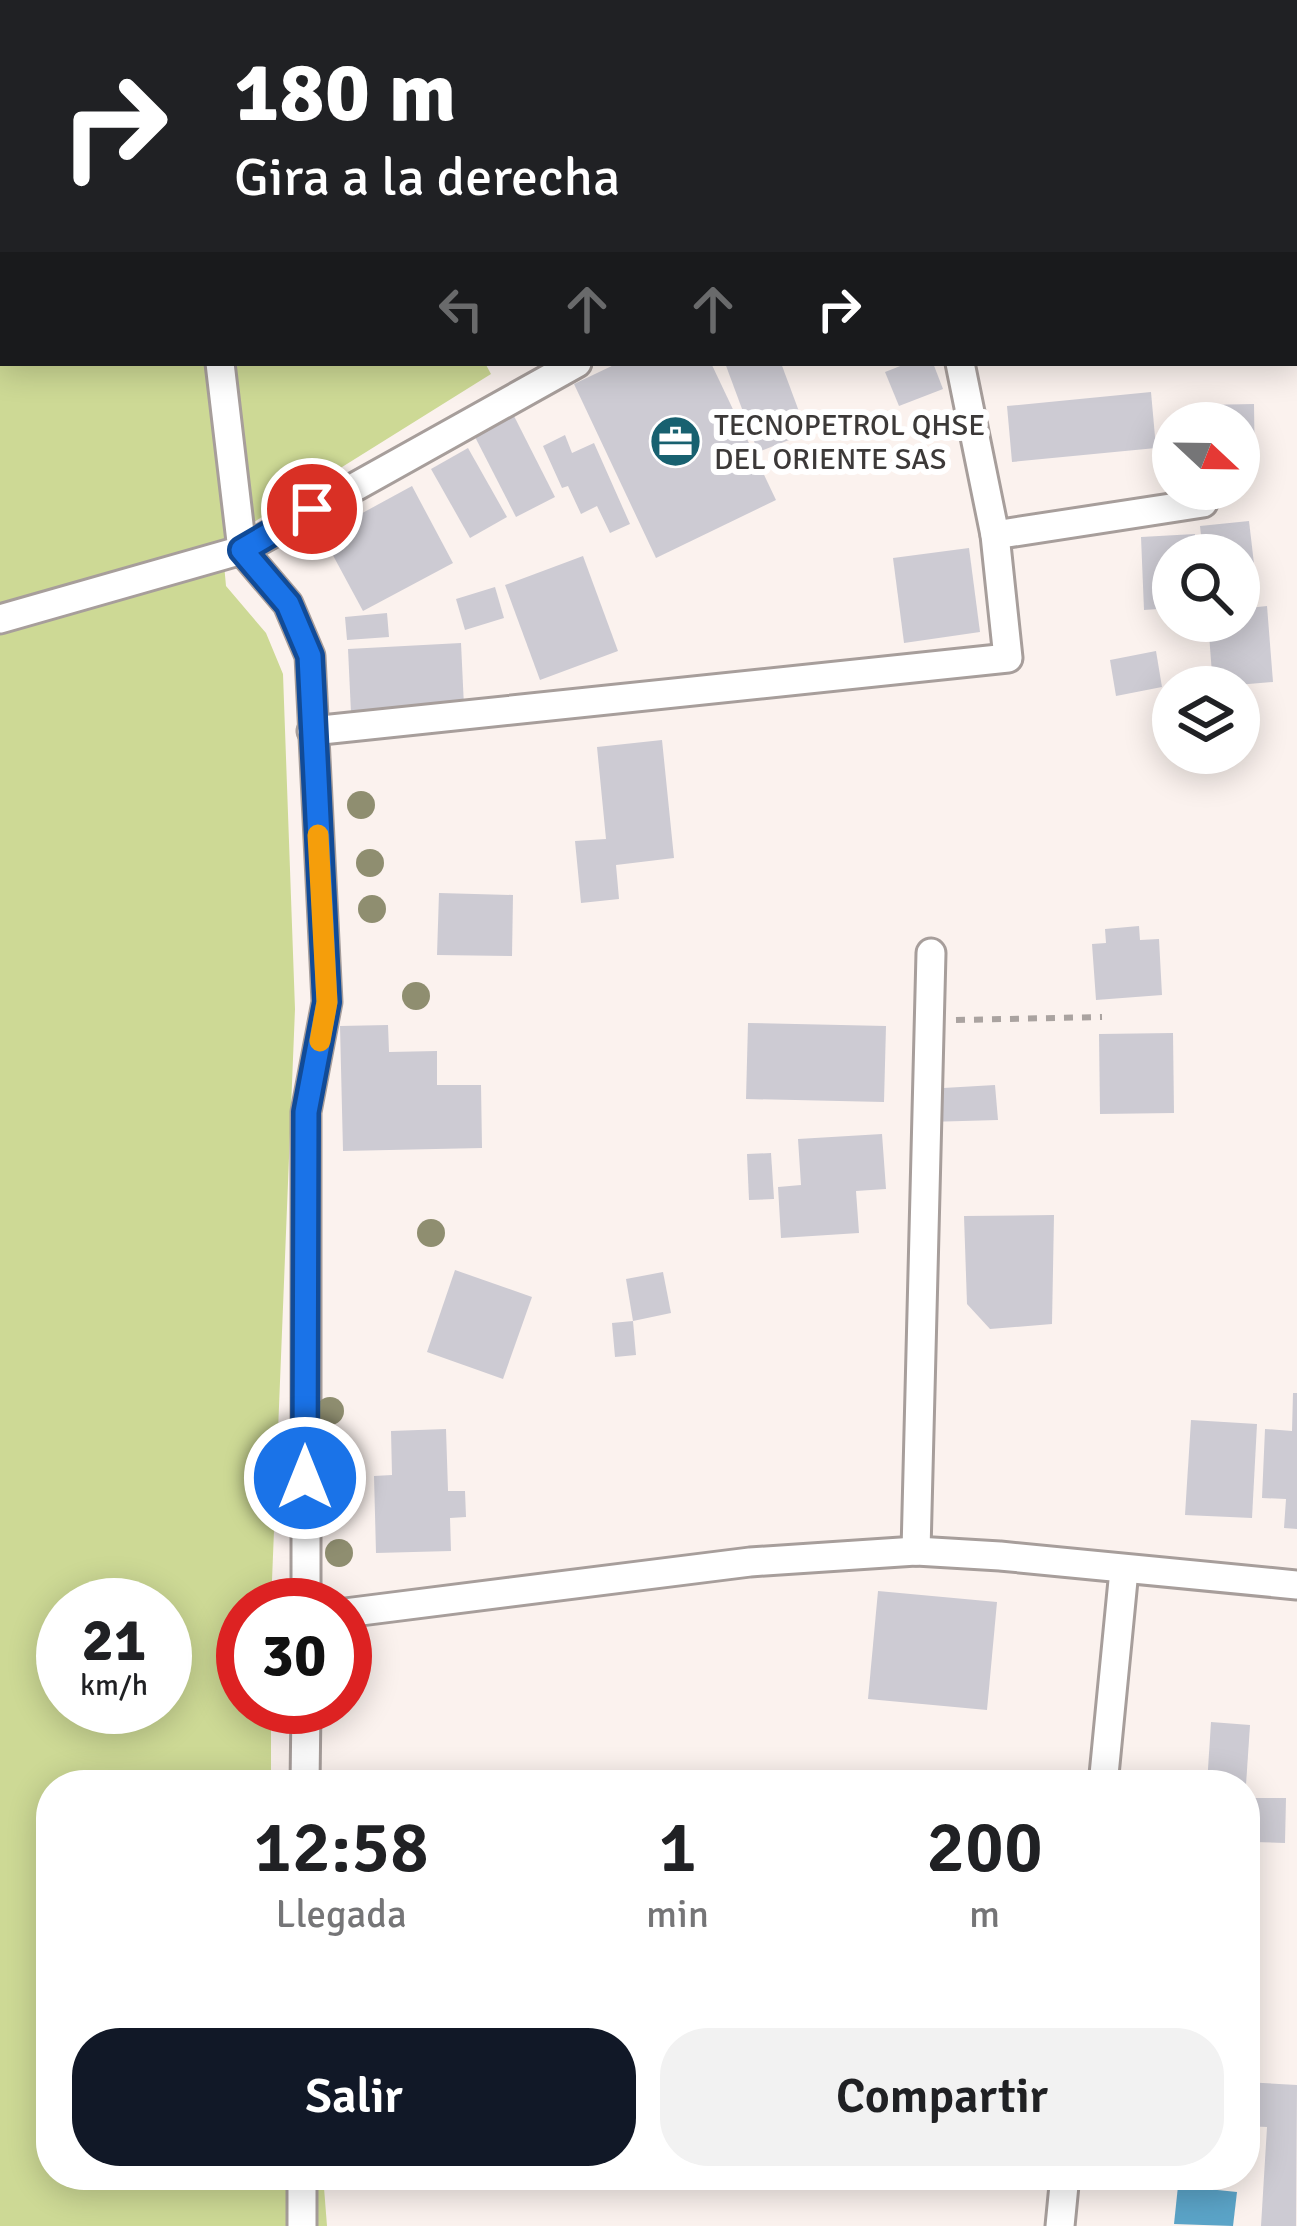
<!DOCTYPE html>
<html lang="es">
<style>
:root{--surface:#fff;--page:#f2f2f2;--text:#202124;--muted:#757577;--accent:#111827}
body{margin:0;font-family:Signika,sans-serif;background:var(--page);color:var(--text);height:100vh;display:flex;flex-direction:column;font-size:45px;white-space:nowrap}
*{box-sizing:border-box;margin:0}
p{font-size:39px;color:var(--muted)}
.icon{flex:none;width:66px;height:66px;fill:none;stroke:currentColor;stroke-width:2;stroke-linecap:round;stroke-linejoin:round}
.map{position:relative;flex:1;overflow:hidden}
.side{position:absolute;left:36px;top:1770px;width:1224px;height:420px;display:flex;flex-direction:column;background:var(--surface);border-radius:48px;box-shadow:0 6px 30px #0003}
.side>*{flex:none}
.top-card{position:absolute;left:0px;top:0px;width:1299px;height:366px;box-shadow:0 6px 30px #0003;background:#202124;color:#fff;overflow:hidden}
.needle{width:78px;rotate:112deg}
.tools{position:absolute;left:1152px;top:402px;display:grid;gap:24px}
.tools a{display:grid;place-items:center;width:108px;height:108px;border-radius:50%;background:var(--surface);box-shadow:0 6px 30px #0003;font-size:60px}
.speed{position:absolute;left:36px;top:1578px;display:flex;gap:24px;font-size:60px;font-weight:700;text-align:center}
.speed>*{display:grid;place-content:center;width:156px;height:156px;border-radius:50%;background:var(--surface);box-shadow:0 6px 30px #0003;line-height:1}
.speed small{font-size:30px;font-weight:400}
.speed .limit{border:18px solid #d22;background:#fff;color:#111}
.pin{position:absolute;display:grid;place-items:center;width:102px;height:102px;color:#fff;margin:-51px;border:6px solid #fff;border-radius:50%;box-shadow:0 3px 12px #0007}
.me{position:absolute;width:132px;margin:-66px;rotate:0deg;stroke-linejoin:round;filter:drop-shadow(0 0 9px #0008)}
.turn{display:flex;align-items:center;gap:42px;height:252px;padding:0 36px;font-size:54px}
.turn .icon{width:156px;height:156px;stroke-width:2.5}
.turn b{display:block;font-size:84px;line-height:102px}
.lanes{display:flex;align-items:center;height:114px;padding:0 36px;background:#0003;justify-content:center;gap:60px;direction:ltr}
.lanes .off{opacity:.35}
.eta{display:flex;justify-content:space-evenly;align-items:center;height:204px;text-align:center}
.eta b{font-size:72px;font-weight:600;line-height:84px}
.cta{display:flex;gap:24px;margin-top:auto;padding:24px 36px}
.cta a{flex:1;height:138px;border-radius:48px;background:var(--accent);color:#fff;font-size:48px;font-weight:600;line-height:138px;text-align:center}
.cta a+a{background:var(--page);color:var(--text)}
.map>svg:first-child{display:block}
.green{fill:#cdd995;fill-rule:evenodd}
.water{fill:#5ba4c8}
.building{fill:#cdcbd3}
.lines{fill:none;stroke-linecap:round;stroke-linejoin:round}
.street-casing{stroke:#a79e9b;stroke-width:33}
.path{stroke:#aaa3a0;stroke-width:6;stroke-dasharray:9 9;stroke-linecap:butt}
.street{stroke:#fff;stroke-width:27}
.tree{fill:#8f8e70}
.route-casing{stroke:#114b97;stroke-width:30}
.route{stroke:#1a73e8;stroke-width:21}
.slow{stroke:#f59e0b;stroke-width:21}
.labels{text-anchor:middle;dominant-baseline:central;stroke-width:12;stroke-linejoin:round;paint-order:stroke}
.poi-label{font-size:30px;fill:#3c3938;stroke:#fff;text-anchor:start}
</style>
<div class="map">
<svg width="1297" height="2226" viewBox="0 0 1297 2226">
<rect width="100%" height="100%" fill="#fbf2ee"/>
<path class="green" d="M0 0H1243L1234 3H3V363H485L491 374 222 542 226 586 266 633 283 674 295 1009 271 1605H243V1707H271V1785H51V2175H323L327 2226H0ZM63 1605H165V1707H63Z"/>
<path class="water" d="M1178 2186 1237 2192 1233 2226 1174 2224Z"/>
<g class="building">
<path d="M618 363H711L776 500 656 558 574 384Z"/>
<path d="M725 363H781L807 433 758 452Z"/>
<path d="M908 363H933L943 389 899 406 885 372Z"/>
<path d="M1151 392 1156 448 1012 462 1007 406Z"/>
<path d="M1254 404 1255 479H1239V423H1203L1202 405Z"/>
<path d="M513 414 555 497 516 517 474 435Z"/>
<path d="M565 435 572 453 594 443 630 524 610 533 597 506 581 514 568 486 562 488 543 446Z"/>
<path d="M468 448 507 517 470 538 431 469Z"/>
<path d="M412 486 453 563 363 611 322 535Z"/>
<path d="M1249 521 1258 598 1239 600V555H1203L1200 526Z"/>
<path d="M1195 534V555H1173V608L1144 610 1141 537Z"/>
<path d="M969 548 980 632 904 643 893 558Z"/>
<path d="M583 556 618 651 540 680 505 585Z"/>
<path d="M495 587 504 618 465 630 456 599Z"/>
<path d="M1267 606 1273 682 1213 687 1208 621H1239V609Z"/>
<path d="M387 613 389 637 347 640 345 617Z"/>
<path d="M461 643 464 707 351 713 348 649Z"/>
<path d="M1156 651 1162 687 1116 696 1110 660Z"/>
<path d="M662 740 674 858 616 865 619 899 581 903 575 841 606 839 597 747Z"/>
<path d="M439 893 513 895 512 956 437 955Z"/>
<path d="M1139 926 1140 940 1159 939 1162 995 1096 1000 1092 944 1106 943 1105 929Z"/>
<path d="M748 1023 886 1026 884 1102 746 1099Z"/>
<path d="M388 1025 389 1052 437 1051V1085H481L482 1148 343 1151 340 1026Z"/>
<path d="M1173 1033 1174 1113 1100 1114 1099 1034Z"/>
<path d="M995 1085 998 1120 927 1122 926 1089Z"/>
<path d="M882 1134 886 1189 856 1191 859 1233 781 1238 778 1187 801 1185 798 1139Z"/>
<path d="M771 1153 774 1199 749 1200 747 1154Z"/>
<path d="M1054 1215 1052 1324 990 1329 967 1304 964 1216Z"/>
<path d="M455 1270 532 1297 503 1379 427 1352Z"/>
<path d="M663 1272 671 1313 633 1321 626 1279Z"/>
<path d="M633 1321 636 1355 615 1357 612 1323Z"/>
<path d="M1293 1393H1297V1529L1284 1528 1286 1499 1262 1498 1265 1429 1292 1431Z"/>
<path d="M1191 1420 1257 1424 1252 1518 1185 1515Z"/>
<path d="M446 1429 448 1491H465L466 1517 450 1518 451 1551 376 1553 374 1476 392 1475 391 1431Z"/>
<path d="M878 1591 997 1602 987 1710 868 1699Z"/>
<path d="M1211 1722 1250 1725 1246 1785H1207Z"/>
<path d="M1254 1798H1286L1285 1843 1254 1842Z"/>
<path d="M1245 2082 1297 2085 1296 2226H1261L1267 2127 1245 2126Z"/>
</g>
<g class="lines">
<defs>
<g id="street">
<path d="M191 0 192 3"/>
<path d="M1296 6H1297"/>
<path d="M220 363 242 550 288 604 310 656 327 1002 306 1112V1605"/>
<path d="M995 535 1203 503"/>
<path d="M0 619 242 550 577 363"/>
<path d="M312 731 1008 658 995 535 960 363"/>
<path d="M916 1551 931 953"/>
<path d="M345 1613 750 1562 916 1551 1000 1556 1297 1585"/>
<path d="M305 1785 306 1707"/>
<path d="M1103 1785 1124 1570"/>
<path d="M302 2175V2226"/>
<path d="M1060 2226 1065 2175"/>
</g>
</defs>
<use href="#street" class="street-casing"/>
<path class="path" d="M956 1020 1102 1017"/>
<use href="#street" class="street"/>
</g>
<g class="tree">
<circle cx="361" cy="805" r="14"/>
<circle cx="370" cy="863" r="14"/>
<circle cx="372" cy="909" r="14"/>
<circle cx="416" cy="996" r="14"/>
<circle cx="431" cy="1233" r="14"/>
<circle cx="330" cy="1411" r="14"/>
<circle cx="337" cy="1488" r="14"/>
<circle cx="339" cy="1553" r="14"/>
</g>
<g class="lines">
<defs>
<path id="route" d="M305 1478 306 1112 327 1002 310 656 288 604 242 550 312 509"/>
</defs>
<use href="#route" class="route-casing"/>
<use href="#route" class="route"/>
<path class="slow" d="M318 835 327 1002 320 1041"/>
</g>
<defs>
<symbol id="office-disc" viewBox="-11 -11 22 22"><circle r="9.5" fill="#186170" stroke="#fff"/><path d="M-6-3h4V-5.5h4V-3h4V5H-6ZM-1-4.5V-3h2v-1.5ZM-6 0V1H6V0Z" fill="#fff"/></symbol>
</defs>
<g fill-rule="evenodd">
<use href="#office-disc" x="646" y="412" width="59" height="59"/>
</g>
<g class="labels">
<g class="poi-label">
<text x="714" y="425">TECNOPETROL QHSE<tspan x="714" dy="34">DEL ORIENTE SAS</tspan></text>
</g>
</g>
</svg>
<div class="tools">
<a><svg class="needle" viewBox="-14 -14 28 28"><path d="M0-13l5 13h-10z" fill="#e53935"/><path d="M0 13l5-13h-10z" fill="#757577"/></svg></a>
<a><svg class="icon" aria-label="search" viewBox="0 0 24 24"><circle cx="10" cy="10" r="6"/><path d="M15 15l6 6"/></svg></a>
<a><svg class="icon" aria-label="layers" viewBox="0 0 24 24"><path d="M12 4l9 5-9 5-9-5zM3 14l9 5 9-5"/></svg></a>
</div>
<div class="speed"><div>21<small>km/h</small></div><div class="limit">30</div></div>
<div class="pin" style="left:312px;top:509px;background:#d93025"><svg class="icon" aria-label="arrive" viewBox="0 0 24 24"><path d="M6 21V4h12l-3 4 3 4H6"/></svg></div>
<svg class="me" style="left:305px;top:1478px" viewBox="-20 -20 40 40"><circle r="17" fill="#1a73e8" stroke="#fff" stroke-width="3"/><path d="M0-11L8 9 0 5-8 9z" fill="#fff"/></svg>
<div class="top-card">
<div class="turn"><svg class="icon" aria-label="right" viewBox="0 0 24 24"><path d="M7 20v-9h11M14 6l5 5-5 5"/></svg><div><b>180 m</b>Gira a la derecha</div></div>
<div class="lanes"><svg class="icon off" aria-label="left" viewBox="0 0 24 24"><path d="M17 20v-9H6M10 6l-5 5 5 5"/></svg><svg class="icon off" aria-label="ahead" viewBox="0 0 24 24"><path d="M12 20V5M6 11l6-6 6 6"/></svg><svg class="icon off" aria-label="ahead" viewBox="0 0 24 24"><path d="M12 20V5M6 11l6-6 6 6"/></svg><svg class="icon" aria-label="right" viewBox="0 0 24 24"><path d="M7 20v-9h11M14 6l5 5-5 5"/></svg></div>
</div>
<section class="side">
<div class="eta">
<div><b>12:58</b><p>Llegada</p></div>
<div><b>1</b><p>min</p></div>
<div><b>200</b><p>m</p></div>
</div>
<div class="cta"><a>Salir</a><a>Compartir</a></div>
</section>
</div>
